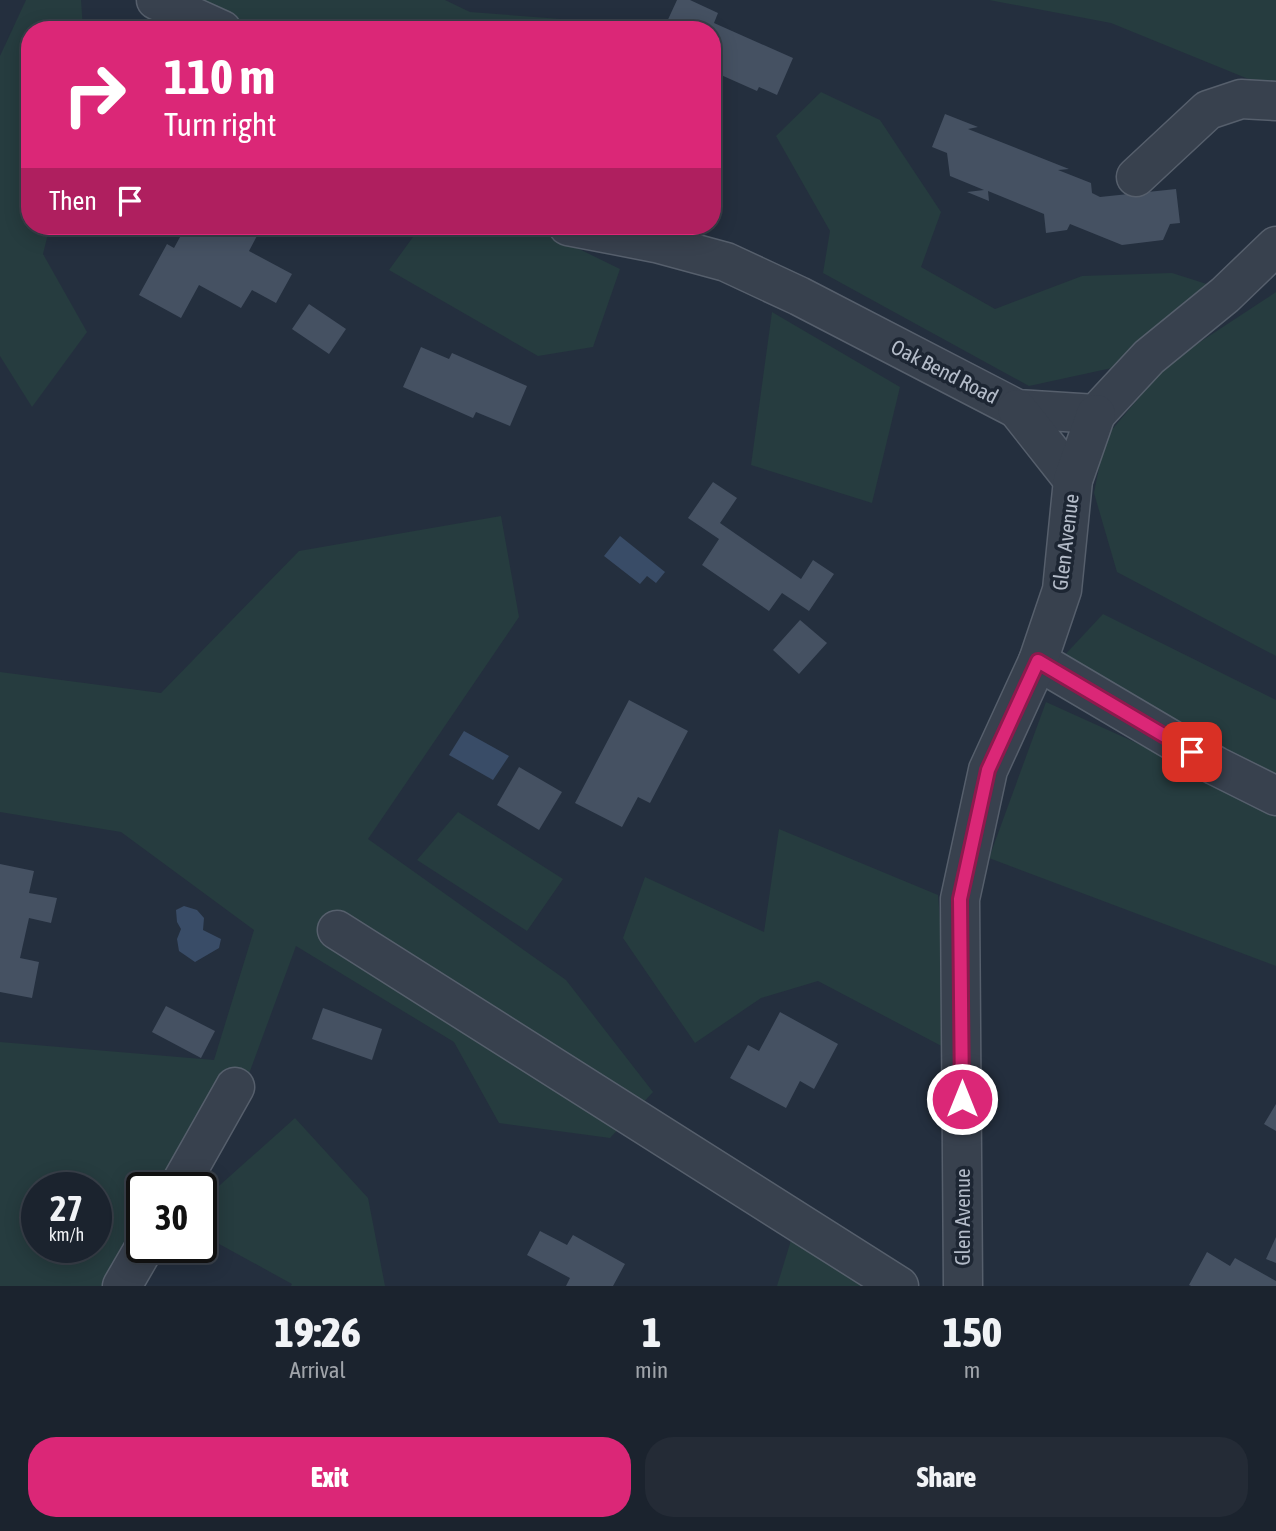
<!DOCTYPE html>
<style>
:root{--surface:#1b232e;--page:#242b36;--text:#f1f3f6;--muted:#a0a4aa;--line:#39404a;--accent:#db2777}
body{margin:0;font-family:"Asap Condensed",sans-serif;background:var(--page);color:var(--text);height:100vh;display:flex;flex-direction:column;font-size:26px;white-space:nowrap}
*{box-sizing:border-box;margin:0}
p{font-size:23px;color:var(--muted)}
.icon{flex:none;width:38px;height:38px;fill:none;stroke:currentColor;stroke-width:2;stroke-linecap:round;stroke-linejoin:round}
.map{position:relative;height:1286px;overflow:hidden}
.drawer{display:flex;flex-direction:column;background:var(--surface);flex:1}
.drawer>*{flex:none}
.hud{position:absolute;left:21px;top:21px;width:700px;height:214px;border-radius:28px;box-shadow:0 4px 18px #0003,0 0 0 2px var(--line);background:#db2777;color:#fff;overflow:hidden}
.speed{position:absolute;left:21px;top:1172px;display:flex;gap:14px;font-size:35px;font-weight:700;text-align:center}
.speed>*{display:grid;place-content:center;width:91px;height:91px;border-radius:50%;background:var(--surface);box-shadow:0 4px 18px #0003,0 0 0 2px var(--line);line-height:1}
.speed small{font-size:18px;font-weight:400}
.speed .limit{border:4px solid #111;border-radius:10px;background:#fff;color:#111}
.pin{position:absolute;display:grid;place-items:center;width:60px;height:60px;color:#fff;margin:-30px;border-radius:14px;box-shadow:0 4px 10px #0006}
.me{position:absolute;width:77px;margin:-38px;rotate:0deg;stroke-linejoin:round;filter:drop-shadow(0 0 5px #0008)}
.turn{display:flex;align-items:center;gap:24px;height:147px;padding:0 28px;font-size:32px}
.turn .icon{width:91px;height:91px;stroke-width:2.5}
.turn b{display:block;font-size:49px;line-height:60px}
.then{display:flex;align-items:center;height:66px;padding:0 28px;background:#0003;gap:14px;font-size:26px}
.eta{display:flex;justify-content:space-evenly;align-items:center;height:119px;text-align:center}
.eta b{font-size:42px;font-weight:800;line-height:49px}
.primary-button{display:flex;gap:14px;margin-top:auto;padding:14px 28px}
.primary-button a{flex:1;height:80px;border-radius:28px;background:var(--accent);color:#fff;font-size:28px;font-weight:800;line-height:80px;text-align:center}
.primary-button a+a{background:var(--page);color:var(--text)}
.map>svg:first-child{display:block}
.green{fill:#263c3f;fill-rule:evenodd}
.water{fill:#394c67}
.building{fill:#455162}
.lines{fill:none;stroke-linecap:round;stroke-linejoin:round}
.minor-casing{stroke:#565f6c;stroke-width:41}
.minor{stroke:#38414e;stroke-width:38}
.route-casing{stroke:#8e194d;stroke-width:18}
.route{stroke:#db2777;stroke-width:12}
.labels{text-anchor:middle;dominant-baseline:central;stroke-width:7;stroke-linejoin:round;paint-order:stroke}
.street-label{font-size:21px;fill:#b4bcc9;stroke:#1d2633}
</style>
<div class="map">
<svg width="1276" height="1286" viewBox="0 0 1276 1286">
<rect width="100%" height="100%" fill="#242f3e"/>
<g class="green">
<path d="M26 0H81L83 30H30V226H50L43 254 87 332 32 407 0 356V56Z"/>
<path d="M188 0H445L470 12 600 22 598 30H244Z"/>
<path d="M989 0H1276V87L1246 78 1111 23Z"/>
<path d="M821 92 880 120 941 212 921 267 995 309 1082 276 1172 273 1213 286 1121 366 1029 386 823 273 830 231 776 136Z"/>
<path d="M421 226H532L620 269 593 347 538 356 389 270Z"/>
<path d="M1276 292V656L1117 572 1094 493 1105 438 1168 363Z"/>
<path d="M772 312 900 387 872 503 751 465Z"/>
<path d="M501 516 519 617 368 839 566 980 653 1092 610 1138 499 1123 454 1042 296 946 250 1071 178 1188H142V1247L118 1286H0V1042L214 1060 254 930 121 832 0 812V672L161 693 299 551ZM37 1188H96V1248H37Z"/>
<path d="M1103 614 1276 700V777L1061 659Z"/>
<path d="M1046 702 1276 806V966L989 858Z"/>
<path d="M458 812 563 879 527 931 417 860Z"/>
<path d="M779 829 938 895 951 1051 818 981 761 998 695 1043 623 938 645 877 764 932Z"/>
<path d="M295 1118 368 1198 385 1286H291L292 1284 201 1234V1202Z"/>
<path d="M792 1237 861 1286H777Z"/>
</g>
<g class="water">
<path d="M620 536 665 572 656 583 647 576 640 584 604 556Z"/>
<path d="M464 731 509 756 493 780 449 755Z"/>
<path d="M184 906 197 910 204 918 203 930 221 939 219 948 195 962 179 951 177 939 181 929 177 922 176 910Z"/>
</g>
<g class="building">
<path d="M677 0H690L718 13 714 23 793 58 777 95 759 87 757 91 712 71V30H674L665 26Z"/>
<path d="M945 114 978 127 968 129 1069 169 1058 170 1091 183 1092 193 1100 197 1176 189 1180 223 1170 224 1163 240 1122 245 1070 224 1067 230 1046 233 1044 214 988 191 989 201 967 192 984 190 950 176 947 153 932 147Z"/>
<path d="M186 226H242L258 234 249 251 292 274 276 303 252 290 241 308 199 285 181 318 139 295 167 244 174 248Z"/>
<path d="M309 304 346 329 329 354 292 329Z"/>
<path d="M421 347 449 359 452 353 527 386 510 426 476 412 473 418 403 387Z"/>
<path d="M713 482 737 498 720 523 801 579 813 560 834 574 809 611 782 593 769 611 702 565 719 539 688 518Z"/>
<path d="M800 620 827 643 799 674 773 650Z"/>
<path d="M629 700 688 731 650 803 638 797 622 827 575 803Z"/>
<path d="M519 767 562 792 539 830 497 805Z"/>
<path d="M0 864 34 871 29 893 57 898 51 923 29 918 20 958 39 962 32 998 0 992Z"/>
<path d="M166 1006 215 1031 201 1058 152 1032Z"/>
<path d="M323 1008 382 1029 372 1060 312 1039Z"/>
<path d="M780 1012 838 1044 814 1089 800 1081 786 1108 730 1078 748 1045 759 1051Z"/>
<path d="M1276 1104V1131L1264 1124Z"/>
<path d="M540 1231 567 1245 573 1235 625 1264 613 1286H566L570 1278 527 1255Z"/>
<path d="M1276 1237V1263L1266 1259Z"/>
<path d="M1207 1252 1230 1266 1235 1258 1276 1281V1286H1191L1189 1285Z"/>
</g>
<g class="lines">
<defs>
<g id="minor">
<path d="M156 0 222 30"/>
<path d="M1136 177 1208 110 1241 99 1276 101"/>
<path d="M568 226 656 243 726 262 799 296 1017 409 1096 414 1149 357 1225 295 1276 246"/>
<path d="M1017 409 1073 480"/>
<path d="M1038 661 1216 766 1276 796"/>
<path d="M337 930 899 1286"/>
<path d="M178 1188 235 1087"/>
<path d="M122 1286 144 1248"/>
<path d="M963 1286 960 899 988 770 1038 661 1062 590 1073 480 1096 414"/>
</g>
</defs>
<use href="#minor" class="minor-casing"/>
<use href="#minor" class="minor"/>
</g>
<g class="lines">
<defs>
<path id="route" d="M962 1099 960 899 988 770 1038 661 1192 752"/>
</defs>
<use href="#route" class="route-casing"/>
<use href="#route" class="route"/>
</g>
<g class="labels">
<g class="street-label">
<text transform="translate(945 371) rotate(27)">Oak Bend Road</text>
<text transform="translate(1065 542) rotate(-83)">Glen Avenue</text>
<text transform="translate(962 1217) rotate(-90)">Glen Avenue</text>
</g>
</g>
</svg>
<div class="speed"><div>27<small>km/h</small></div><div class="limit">30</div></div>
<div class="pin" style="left:1192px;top:752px;background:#d93025"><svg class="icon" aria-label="arrive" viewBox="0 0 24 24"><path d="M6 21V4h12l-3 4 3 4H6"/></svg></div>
<svg class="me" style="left:962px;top:1099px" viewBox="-20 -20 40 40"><circle r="17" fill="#db2777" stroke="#fff" stroke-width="3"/><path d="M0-11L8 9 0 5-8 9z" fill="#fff"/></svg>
<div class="hud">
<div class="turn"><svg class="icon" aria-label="right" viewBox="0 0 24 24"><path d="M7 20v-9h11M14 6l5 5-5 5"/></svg><div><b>110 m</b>Turn right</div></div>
<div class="then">Then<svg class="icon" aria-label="arrive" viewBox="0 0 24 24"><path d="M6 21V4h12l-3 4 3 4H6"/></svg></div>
</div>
</div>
<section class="drawer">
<div class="eta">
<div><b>19:26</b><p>Arrival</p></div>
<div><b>1</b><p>min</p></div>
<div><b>150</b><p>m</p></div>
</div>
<div class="primary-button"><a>Exit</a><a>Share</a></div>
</section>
